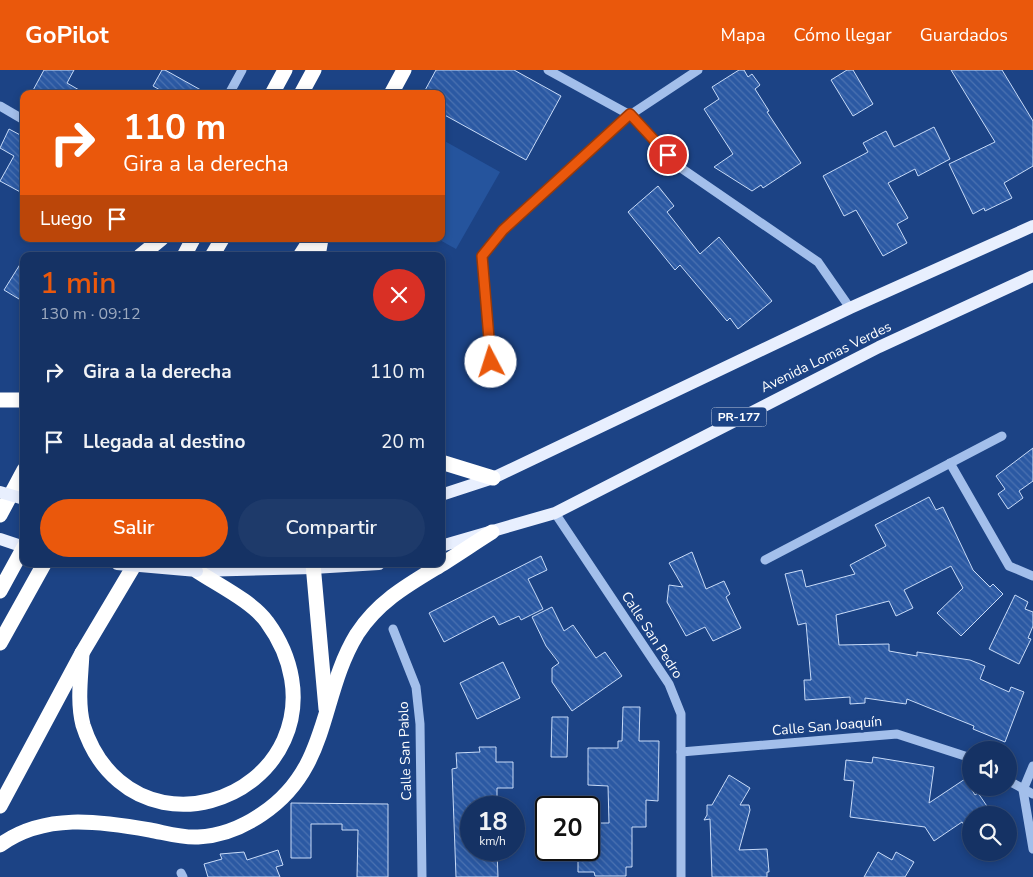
<!DOCTYPE html>
<html lang="es">
<meta charset="utf-8">
<style>
:root{--surface:#153264;--page:#1e3a6a;--text:#f1f3f6;--muted:#9daabf;--line:#344d78;--accent:#ea580c}
body{margin:0;font-family:"Nunito Sans",sans-serif;background:var(--page);color:var(--text);height:100vh;display:flex;flex-direction:column;font-size:19px;white-space:nowrap}
*{box-sizing:border-box;margin:0}
p{font-size:16px;color:var(--muted)}
.icon{flex:none;width:28px;height:28px;fill:none;stroke:currentColor;stroke-width:2;stroke-linecap:round;stroke-linejoin:round}
.map{position:relative;flex:1;overflow:hidden}
.sheet{position:absolute;left:20px;top:182px;width:425px;height:315px;display:flex;flex-direction:column;background:var(--surface);border-radius:10px;box-shadow:0 2px 8px #0003,0 0 0 1px var(--line)}
.sheet>*{flex:none}
.guide{position:absolute;left:20px;top:20px;width:425px;height:152px;border-radius:10px;box-shadow:0 2px 8px #0003,0 0 0 1px var(--line);background:#ea580c;color:#fff;overflow:hidden}
.buttons{position:absolute;left:962px;top:671px;display:grid;gap:10px}
.buttons a{display:grid;place-items:center;width:55px;height:55px;border-radius:50%;background:var(--surface);box-shadow:0 2px 8px #0003,0 0 0 1px var(--line);font-size:25px}
.speed{position:absolute;left:460px;top:726px;display:flex;gap:10px;font-size:25px;font-weight:700;text-align:center}
.speed>*{display:grid;place-content:center;width:65px;height:65px;border-radius:50%;background:var(--surface);box-shadow:0 2px 8px #0003,0 0 0 1px var(--line);line-height:1}
.speed small{font-size:12px;font-weight:400}
.speed .limit{border:2px solid #111;border-radius:8px;background:#fff;color:#111}
.pin{position:absolute;display:grid;place-items:center;width:42px;height:42px;color:#fff;margin:-21px;border:2px solid #fff;border-radius:50%;box-shadow:0 1px 5px #0007}
.me{position:absolute;width:55px;margin:-28px;rotate:355deg;stroke-linejoin:round;filter:drop-shadow(0 0 4px #0008)}
.turn{display:flex;align-items:center;gap:18px;height:105px;padding:0 20px;font-size:22px}
.turn .icon{width:65px;height:65px;stroke-width:2.5}
.turn b{display:block;font-size:35px;line-height:42px}
.then{display:flex;align-items:center;height:48px;padding:0 20px;background:#0003;gap:10px;font-size:19px}
.round{display:grid;place-items:center;flex:none;width:52px;height:52px;border-radius:26px;background:var(--page)}
.headline{display:flex;align-items:center;justify-content:space-between;height:85px;padding:0 20px}
h1{font-size:30px;font-weight:600;line-height:38px;color:var(--accent)}
.button{display:flex;gap:10px;margin-top:auto;padding:10px 20px}
.button a{flex:1;height:58px;border-radius:30px;background:var(--accent);color:#fff;font-size:20px;font-weight:600;line-height:58px;text-align:center}
.button a+a{background:var(--page);color:var(--text)}
ul{padding:0;list-style:none}
li{display:flex;align-items:center;gap:15px;height:70px;padding:0 20px}
li div{flex:1}
li b{display:block;font-size:19px}
li em{font-style:normal}
header{display:flex;align-items:center;gap:30px;box-sizing:border-box;height:70px;padding:0 25px;background:var(--accent);color:#fff}
header strong{font-size:24px}
nav{display:flex;gap:28px;margin-inline-start:auto;font-size:18px}
.map>svg:first-child{display:block}
.pitch{fill:#25549d}
.building{fill:url(#building-back-hatch);stroke:#c8dbf8}
.lines{fill:none;stroke-linecap:round;stroke-linejoin:round}
.minor{stroke:#a3bfeb;stroke-width:9}
.major{stroke:#e8effe;stroke-width:12}
.highway{stroke:#fff;stroke-width:15}
.major-bridge{stroke:#e8effe;stroke-width:12}
.route-casing{stroke:#983908;stroke-width:12}
.route{stroke:#ea580c;stroke-width:9}
.labels{text-anchor:middle;dominant-baseline:central;stroke-width:5;stroke-linejoin:round;paint-order:stroke}
.shield{fill:#1c4385;stroke:#bbc7da;stroke-width:1}
.shield-label{font-size:12px;font-weight:bold;fill:#fff}
.street-label{font-size:14px;fill:#fff;stroke:#1c4385}
</style>
<header>
<strong>GoPilot</strong>
<nav><a>Mapa</a><a>Cómo llegar</a><a>Guardados</a></nav>
</header>
<div class="map">
<svg width="1033" height="807" viewBox="0 0 1033 807">
<defs>
<pattern id="building-back-hatch" width="6" height="6" patternUnits="userSpaceOnUse" patternTransform="scale(1.25)"><rect width="6" height="6" fill="#2b59a3"/><path d="M-1 5l2 2M0 0l6 6M5-1l2 2" fill="none" stroke="#4b72b1"/></pattern>
</defs>
<rect width="100%" height="100%" fill="#1c4385"/>
<path class="pitch" d="M441 69 500 102 456 179 438 169H441Z"/>
<g class="building">
<path d="M44 0H74L67 13 86 24H31Z"/>
<path d="M162 0H165L208 24H167L153 16Z"/>
<path d="M436 0H514L561 26 526 90 441 43V24H423Z"/>
<path d="M739 0H744L748 7 752 4 760 15 755 19 769 41 767 42 801 93 763 118 761 115 752 121 714 97 733 84 704 39 719 29 712 17Z"/>
<path d="M847 0H853L873 34 853 46 831 10Z"/>
<path d="M951 0H1002L1033 51V96L1004 113 1012 128 985 141 984 138 973 144 949 94 995 72Z"/>
<path d="M934 57 950 89 918 106 915 99 888 113 908 148 897 154 907 173 883 186 856 140 844 146 823 106 868 82 863 73 886 61 894 77Z"/>
<path d="M9 59 24 67V124L0 111 14 86 0 78Z"/>
<path d="M658 116 674 136 667 142 700 184 719 167 772 231 738 259 730 248 727 251 680 195 675 200 628 142Z"/>
<path d="M24 188V232L4 220Z"/>
<path d="M1033 378V411L1019 421 1023 428 1008 439 998 424 1005 419 996 406Z"/>
<path d="M929 427 936 440 943 437 973 500 990 517 993 514 1003 524 961 566 937 543 963 518 951 496 904 520 913 538 896 546 889 531 836 545 839 575 889 574V581L917 586V582L970 590 985 596 980 609 1009 622 1011 617 1024 622 1005 672 973 659 974 656 907 629 906 634 865 628V633L850 634V627L805 630 804 610H811L806 553 798 555 785 504 802 500 806 517 855 504 850 495 886 476 875 455Z"/>
<path d="M692 482 706 519 724 511 730 524 726 527 741 558 713 571 705 557 686 566 667 532 669 515 683 517 669 493Z"/>
<path d="M541 486 547 500 528 509 543 539 521 550 519 546 499 555 494 546 444 572 429 543Z"/>
<path d="M1015 525 1028 532 1025 539 1033 542V556L1028 568 1031 569 1019 594 989 579Z"/>
<path d="M552 537 564 561 573 555 596 588 605 582 622 606 572 641 552 612V598L559 593 546 576 532 547Z"/>
<path d="M503 592 520 628 477 649 460 613Z"/>
<path d="M623 637H640L639 671H659L658 731 646 730V757H632V797H626V806H595L594 802H578V780H589V753H609L608 716 588 715V678H618V671H622Z"/>
<path d="M552 647H568L567 687H551Z"/>
<path d="M479 677H496V692H513V718H497V733H494V738H471V780H497L498 807H456L452 699 457 698 456 683 480 682Z"/>
<path d="M873 687 934 697 929 733 965 709 975 725 978 723 993 745H971V765L962 752 934 771 925 757 850 747 854 711 844 710 846 690 872 693Z"/>
<path d="M729 705 750 718 740 735H749L750 740 739 780 767 779 769 802H767V807H712L710 749 704 750 707 745V735H712Z"/>
<path d="M291 733 388 734V807H357L358 760H342V754H311V788H291Z"/>
<path d="M278 780 283 795 276 797 280 807H208L204 794 222 789 220 784 244 782 247 790Z"/>
<path d="M878 782 892 790 896 782 914 792 905 807H864Z"/>
</g>
<g class="lines">
<g class="minor">
<path d="M548 0 630 45 681 98 818 192 850 238"/>
<path d="M229 24 242 0"/>
<path d="M0 36 24 50"/>
<path d="M491 291 482 187 503 160 630 45 698 0"/>
<path d="M950 393 1009 496 1033 506"/>
<path d="M555 443 669 614 681 644V807"/>
<path d="M765 490 1002 366"/>
<path d="M393 559 416 617 420 654 422 807"/>
<path d="M681 682 897 664 971 688"/>
<path d="M1033 696 1023 720 1033 779"/>
<path d="M1009 711 1033 724"/>
<path d="M181 803 183 807"/>
</g>
<g class="major">
<path d="M441 425 493 408 850 238 1033 156"/>
<path d="M0 469 24 477"/>
<path d="M441 476 555 443 879 277 1033 206"/>
<path d="M197 501 313 498 379 494"/>
</g>
<g class="highway">
<path d="M272 24 285 0"/>
<path d="M301 24 314 0"/>
<path d="M391 24 404 0"/>
<path d="M140 186 161 169"/>
<path d="M184 186 193 169"/>
<path d="M212 186 222 169"/>
<path d="M300 186 311 169"/>
<path d="M318 186 321 169"/>
<path d="M0 330H24"/>
<path d="M441 392 493 408"/>
<path d="M0 445 24 400"/>
<path d="M313 494 326 639"/>
<path d="M0 521 24 477"/>
<path d="M0 573 44 494"/>
<path d="M82 583C81 606 77 632 83 655 90 677 101 696 119 711 172 756 256 732 284 670 302 630 292 586 267 552 253 532 218 515 197 501"/>
<path d="M0 736 82 583 135 494"/>
<path d="M0 775C44 743 99 751 150 760 166 763 182 768 198 767 220 766 243 757 262 744 331 698 319 626 357 564 379 530 411 513 444 493 460 483 476 472 492 462"/>
</g>
<g class="major-bridge">
<path d="M0 422 24 429"/>
<path d="M117 494 197 501"/>
</g>
</g>
<g class="lines">
<defs>
<path id="route" d="M491 292 482 186 503 160 630 44 668 85"/>
</defs>
<use href="#route" class="route-casing"/>
<use href="#route" class="route"/>
</g>
<g class="labels">
<rect class="shield" x="711.5" y="337.5" width="55" height="19" rx="4"/>
<g class="shield-label">
<text x="739" y="347">PR-177</text>
</g>
<g class="street-label">
<text transform="translate(826 287) rotate(-26)">Avenida Lomas Verdes</text>
<text transform="translate(652 565) rotate(57)">Calle San Pedro</text>
<text transform="translate(827 656) rotate(-5)">Calle San Joaquín</text>
<text transform="translate(405 681) rotate(-92)">Calle San Pablo</text>
</g>
</g>
</svg>
<div class="buttons">
<a><svg class="icon" aria-label="sound" viewBox="0 0 24 24"><path d="M4 9h4l5-4v14l-5-4H4zM17 9q2 3 0 6"/></svg></a>
<a><svg class="icon" aria-label="search" viewBox="0 0 24 24"><circle cx="10" cy="10" r="6"/><path d="M15 15l6 6"/></svg></a>
</div>
<div class="speed"><div>18<small>km/h</small></div><div class="limit">20</div></div>
<div class="pin" style="left:668px;top:85px;background:#d93025"><svg class="icon" aria-label="arrive" viewBox="0 0 24 24"><path d="M6 21V4h12l-3 4 3 4H6"/></svg></div>
<svg class="me" style="left:491px;top:292px" viewBox="-20 -20 40 40"><circle r="19" fill="#fff"/><path d="M0-13L10 11 0 6-10 11z" fill="#ea580c"/></svg>
<div class="guide">
<div class="turn"><svg class="icon" aria-label="right" viewBox="0 0 24 24"><path d="M7 20v-9h11M14 6l5 5-5 5"/></svg><div><b>110 m</b>Gira a la derecha</div></div>
<div class="then">Luego<svg class="icon" aria-label="arrive" viewBox="0 0 24 24"><path d="M6 21V4h12l-3 4 3 4H6"/></svg></div>
</div>
<section class="sheet">
<div class="headline"><div><h1>1 min</h1><p>130 m · 09:12</p></div><a class="round" style="background:#d93025;color:#fff"><svg class="icon" aria-label="close" viewBox="0 0 24 24"><path d="M6 6l12 12M18 6L6 18"/></svg></a></div>
<ul>
<li><svg class="icon" aria-label="right" viewBox="0 0 24 24"><path d="M7 20v-9h11M14 6l5 5-5 5"/></svg><div><b>Gira a la derecha</b></div><em>110 m</em></li>
<li><svg class="icon" aria-label="arrive" viewBox="0 0 24 24"><path d="M6 21V4h12l-3 4 3 4H6"/></svg><div><b>Llegada al destino</b></div><em>20 m</em></li>
</ul>
<div class="button"><a>Salir</a><a>Compartir</a></div>
</section>
</div>
